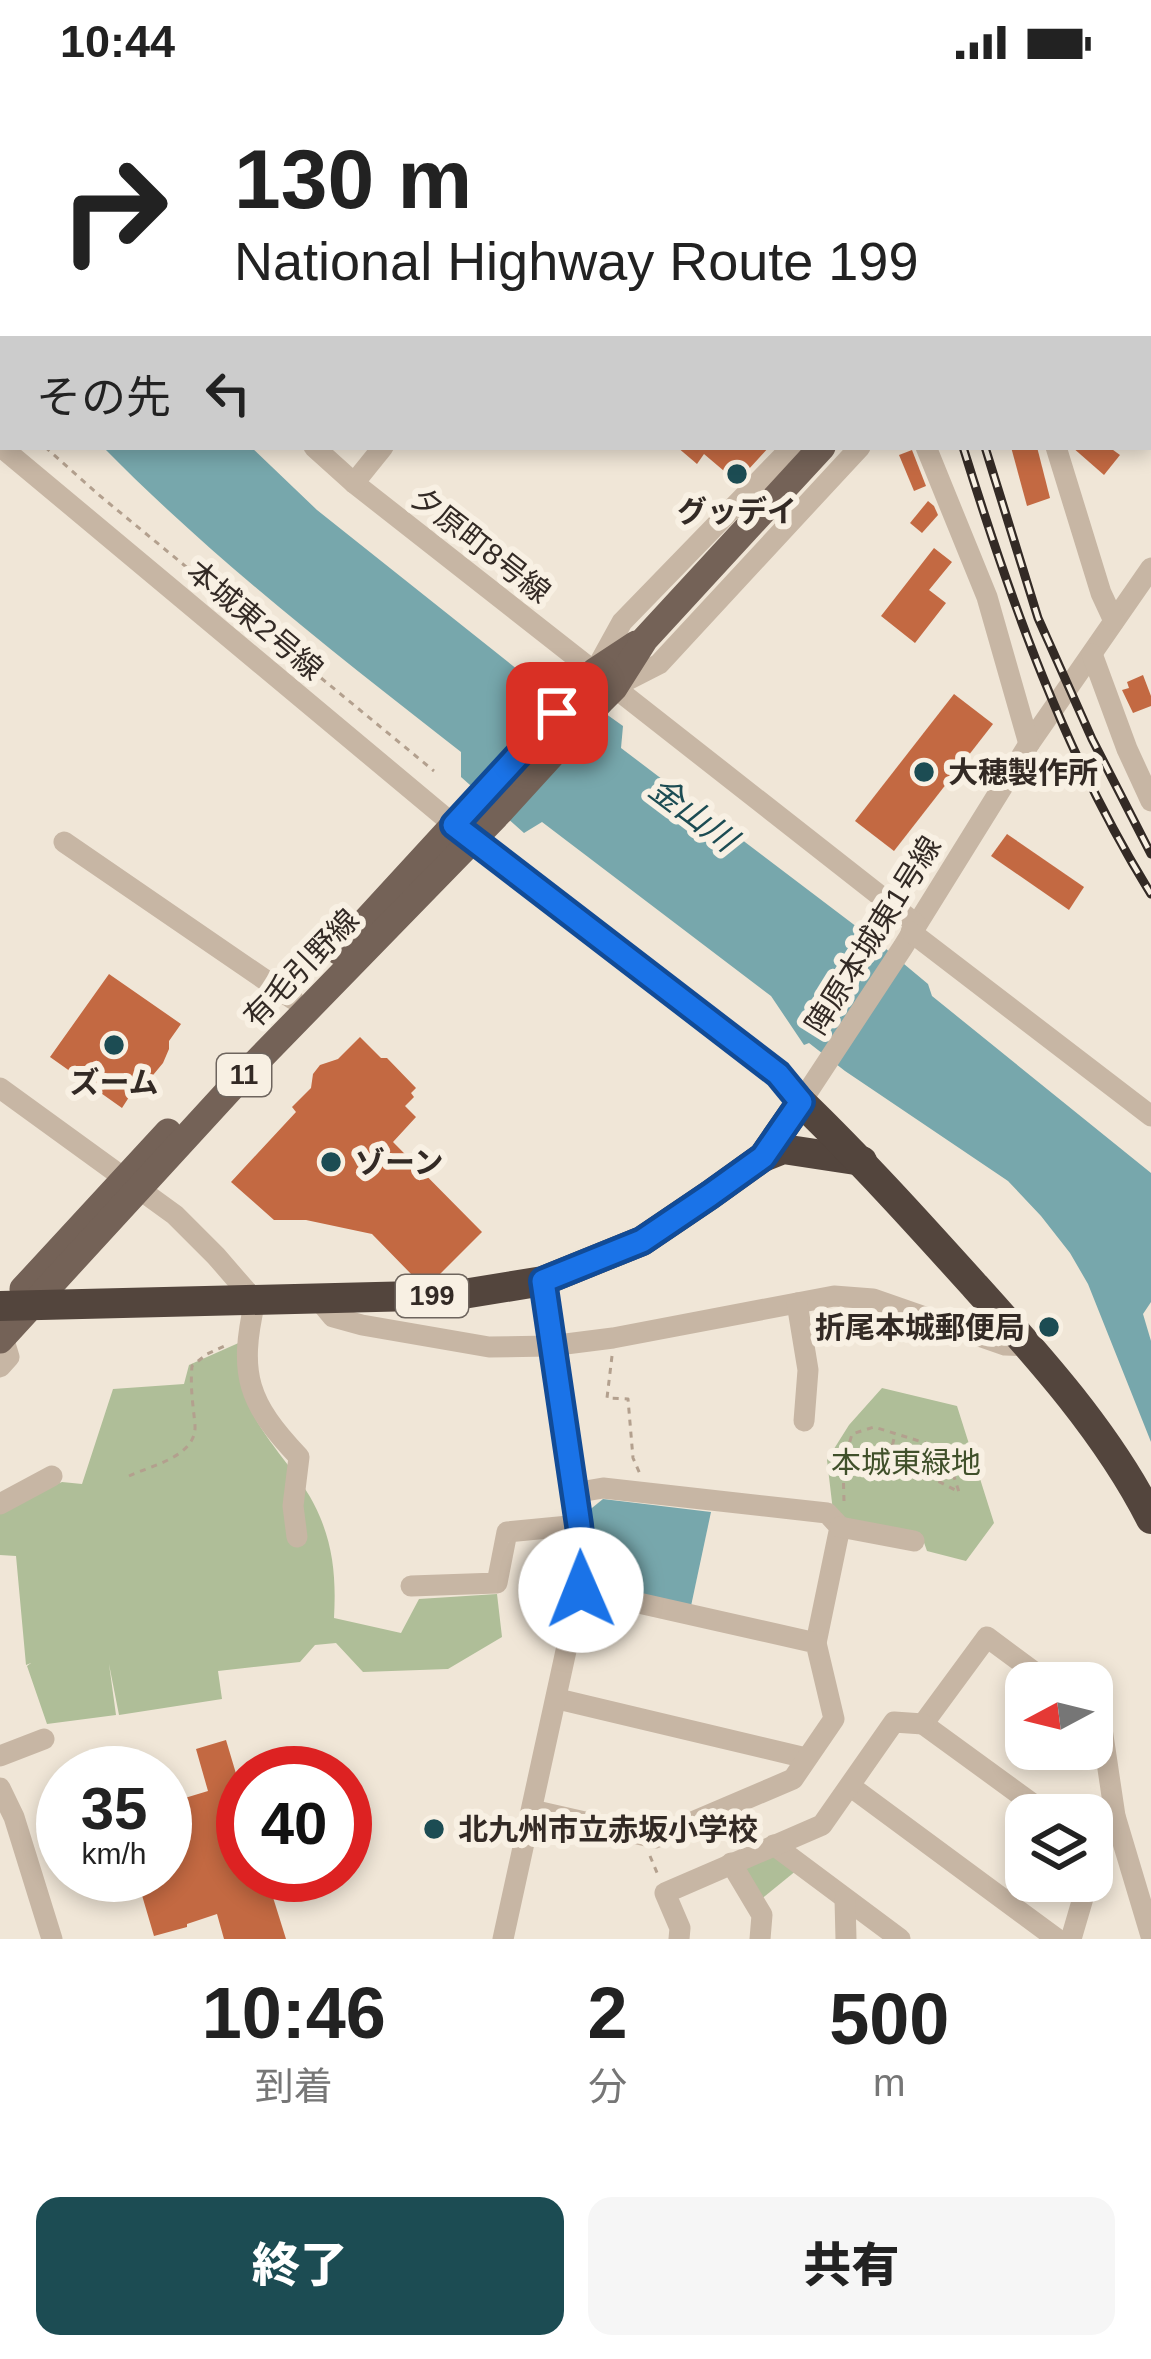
<!DOCTYPE html>
<html lang="ja">
<meta charset="utf-8">
<style>
:root{--surface:#fff;--page:#f6f6f6;--text:#222;--muted:#767676;--accent:#1c4c53}
body{margin:0;font-family:Helvetica,"Noto Sans JP",sans-serif;background:var(--page);color:var(--text);height:100vh;display:flex;flex-direction:column;font-size:45px;white-space:nowrap}
*{box-sizing:border-box;margin:0}
p{font-size:39px;color:var(--muted)}
.icon{flex:none;width:66px;height:66px;fill:none;stroke:currentColor;stroke-width:2;stroke-linecap:round;stroke-linejoin:round}
.map{position:relative;height:1855px;overflow:hidden}
.sheet{display:flex;flex-direction:column;background:var(--surface);flex:1}
.sheet>*{flex:none}
.guide{position:absolute;left:0px;top:0px;width:1152px;height:366px;box-shadow:0 6px 18px #0003;background:#fff;color:var(--text);overflow:hidden}
.needle{width:78px;rotate:263deg}
.controls{position:absolute;left:1005px;top:1578px;display:grid;gap:24px}
.controls a{display:grid;place-items:center;width:108px;height:108px;border-radius:24px;background:var(--surface);box-shadow:0 6px 18px #0003;font-size:60px}
.speed{position:absolute;left:36px;top:1662px;display:flex;gap:24px;font-size:60px;font-weight:700;text-align:center}
.speed>*{display:grid;place-content:center;width:156px;height:156px;border-radius:50%;background:var(--surface);box-shadow:0 6px 18px #0003;line-height:1}
.speed small{font-size:30px;font-weight:400}
.speed .limit{border:18px solid #d22;background:#fff;color:#111}
.pin{position:absolute;display:grid;place-items:center;width:102px;height:102px;color:#fff;margin:-51px;border-radius:24px;box-shadow:0 6px 18px #0006}
.me{position:absolute;width:132px;margin:-66px;rotate:359deg;stroke-linejoin:round;filter:drop-shadow(0 0 9px #0008)}
.turn{display:flex;align-items:center;gap:42px;height:252px;padding:0 36px;font-size:54px}
.turn .icon{width:156px;height:156px;stroke-width:2.5}
.turn b{display:block;font-size:84px;line-height:102px}
.then{display:flex;align-items:center;height:114px;padding:0 36px;background:#0003;gap:24px;font-size:45px}
.eta{display:flex;justify-content:space-evenly;align-items:center;height:204px;text-align:center}
.eta b{font-size:72px;font-weight:800;line-height:84px}
.cta{display:flex;gap:24px;margin-top:auto;padding:24px 36px}
.cta a{flex:1;height:138px;border-radius:24px;background:var(--accent);color:#fff;font-size:48px;font-weight:800;line-height:138px;text-align:center}
.cta a+a{background:var(--page);color:var(--text)}
.status{display:flex;justify-content:space-between;align-items:center;height:84px;padding:0 60px;background:var(--surface);direction:ltr}
.status svg{height:33px;fill:currentColor}
.map>svg:first-child{display:block}
.green{fill:#afbe98}
.water{fill:#77a7ac}
.building{fill:#c36942}
.lines{fill:none;stroke-linecap:round;stroke-linejoin:round}
.path{stroke:#b3a08e;stroke-width:3;stroke-dasharray:6 6;stroke-linecap:butt}
.minor{stroke:#c7b6a4;stroke-width:21}
.major{stroke:#746257;stroke-width:27}
.highway{stroke:#53453d;stroke-width:30}
.rail-casing{stroke:#332a25;stroke-width:9}
.rail{stroke:#f8f0e3;stroke-width:4.5;stroke-dasharray:14;stroke-linecap:butt}
.route-casing{stroke:#114b97;stroke-width:30}
.route{stroke:#1a73e8;stroke-width:21}
.poi-dot{fill:#1c4c53;stroke:#f8f0e3;stroke-width:4.5}
.labels{text-anchor:middle;dominant-baseline:central;stroke-width:12;stroke-linejoin:round;paint-order:stroke}
.shield{fill:#f8f0e3;stroke:#6e655e;stroke-width:3}
.shield-label{font-size:27px;font-weight:bold;fill:#332a25}
.poi-label{font-size:30px;font-weight:bold;fill:#332a25;stroke:#f8f0e3;text-anchor:start}
.street-label{font-size:30px;fill:#332a25;stroke:#f8f0e3}
.park-label{font-size:30px;fill:#40502a;stroke:#f8f0e3}
.water-label{font-size:33px;font-style:italic;fill:#1c4c53;stroke:#f8f0e3}
</style>
<div class="status"><b>10:44</b><svg viewBox="0 0 49 12"><path d="M0 12V9h3v3zM5 12V6h3v6zM10 12V3h3v9zM15 12V0h3v12zM26 1h20v11H26zM47 4h2v5h-2z"/></svg></div>
<div class="map">
<svg width="1151" height="1855" viewBox="0 0 1151 1855">
<rect width="100%" height="100%" fill="#f0e6d7"/>
<g class="green">
<path d="M243 1257C242 1269 239 1283 241 1295 250 1350 300 1383 320 1433 334 1466 336 1498 334 1534L401 1549 419 1515 497 1510 502 1553 448 1585 363 1588 336 1559 315 1561 300 1578 218 1587 222 1615 119 1631 109 1580 116 1631 47 1640 27 1582 31 1579 26 1581 16 1472 0 1471V1430L19 1416 62 1398 82 1400 113 1305 184 1300 189 1281Z"/>
<path d="M882 1304 957 1322 994 1439 966 1477 927 1467 921 1450 842 1436 833 1427 827 1376 849 1341Z"/>
<path d="M768 1768 797 1786 760 1816 742 1787Z"/>
</g>
<g class="water">
<path d="M103 363H251L317 426 532 597 554 593 623 642 621 664 886 865 928 900 932 912 1151 1089V1218L1143 1230 1151 1257V1358L1088 1200 1070 1169 1041 1132 1008 1097 845 987 809 959 804 961 771 912 542 738 524 749 461 693V668C337 571 213 475 103 363Z"/>
<path d="M603 1415 711 1428 691 1522 591 1499 587 1428Z"/>
</g>
<g class="building">
<path d="M677 363H769L737 398 704 370 697 380Z"/>
<path d="M1011 363H1037L1050 414 1027 422Z"/>
<path d="M1072 363H1109L1120 371 1104 391Z"/>
<path d="M912 366 926 402 914 407 899 371Z"/>
<path d="M928 417 934 422 938 431 922 449 910 439Z"/>
<path d="M934 464 952 478 929 506 946 519 915 559 881 532Z"/>
<path d="M1143 591 1151 612V622L1133 629 1122 606 1129 604 1127 598Z"/>
<path d="M954 610 993 640 894 767 855 737Z"/>
<path d="M1007 750 1084 803 1069 826 991 772Z"/>
<path d="M109 890 181 940 169 957V965L163 979 144 1002 131 1010 122 1024 50 973Z"/>
<path d="M360 953 381 974H387L416 1004 411 1009 414 1013 405 1022 416 1033 393 1058 482 1148 438 1192 414 1193 372 1150 306 1136H274L231 1098 296 1028 292 1023 311 1004 313 990 320 981 338 975Z"/>
<path d="M226 1656 243 1713V1791H266L286 1855H224L217 1830 187 1840V1843L154 1852 136 1791H165V1720L208 1707 196 1665Z"/>
</g>
<g class="lines">
<g class="path">
<path d="M0 322 3 325"/>
<path d="M45 363 99 411 434 687"/>
<path d="M612 1272 607 1314 628 1315 633 1374 640 1390"/>
<path d="M129 1392C153 1381 197 1372 195 1341 193 1320 190 1303 192 1282L207 1270 229 1260"/>
<path d="M844 1417 843 1382 852 1350 874 1343 945 1365 959 1408 890 1372 895 1350"/>
<path d="M650 1772 658 1791"/>
</g>
<g class="minor">
<path d="M857 0V3"/>
<path d="M935 0V3"/>
<path d="M1008 0 1009 3"/>
<path d="M284 3 287 0"/>
<path d="M678 3 681 0"/>
<path d="M1126 3 1129 0"/>
<path d="M0 43 3 47"/>
<path d="M1149 52 1151 50"/>
<path d="M1149 124 1151 126"/>
<path d="M1149 254 1151 252"/>
<path d="M0 362 454 741 778 990 801 1018 903 863 1029 660 1151 484"/>
<path d="M314 363 354 399 916 840"/>
<path d="M926 363 987 513 1029 660"/>
<path d="M1056 363 1101 509 1114 537"/>
<path d="M354 399 383 363"/>
<path d="M1092 570 1127 665 1151 717"/>
<path d="M595 587 622 538 792 363"/>
<path d="M614 603 659 580 860 363"/>
<path d="M64 758 293 915"/>
<path d="M911 848 1151 1032"/>
<path d="M0 1004 175 1131 216 1172 255 1217C238 1291 248 1319 299 1373L293 1422 297 1453"/>
<path d="M318 1215 333 1233 362 1241 489 1263 550 1262 613 1254 834 1212 873 1215 1005 1261 1029 1262"/>
<path d="M797 1219 808 1286 804 1337"/>
<path d="M0 1283 9 1273 3 1253"/>
<path d="M574 1409 603 1404 827 1429 840 1443 816 1559"/>
<path d="M0 1420 52 1392"/>
<path d="M840 1443 914 1457"/>
<path d="M411 1502 497 1499 507 1448 579 1441"/>
<path d="M558 1615 806 1674"/>
<path d="M1092 1631 1101 1638 1115 1732 1151 1852"/>
<path d="M0 1672 44 1655"/>
<path d="M850 1702 1057 1855"/>
<path d="M0 1704 14 1733 52 1855"/>
<path d="M532 1726 655 1754 793 1695 834 1635 816 1559 581 1506"/>
<path d="M1048 1731 923 1640 987 1553 1049 1599"/>
<path d="M774 1761 900 1855"/>
<path d="M731 1779 762 1831 760 1855"/>
<path d="M1092 1784 1097 1767 1115 1732"/>
<path d="M845 1815 846 1855"/>
<path d="M503 1855 583 1489 579 1441 543 1197"/>
<path d="M679 1855 680 1844 665 1809 822 1741 894 1638 923 1640"/>
<path d="M1071 1855 1088 1797"/>
</g>
<g class="major">
<path d="M1149 18 1151 15"/>
<path d="M338 867 595 587 636 560"/>
<path d="M23 1205 168 1048"/>
<path d="M0 1256 233 1002 496 732 602 616 614 604 645 555 822 363"/>
</g>
<g class="highway">
<path d="M763 1073 783 1065 862 1077"/>
<path d="M0 1222 457 1211 543 1197 642 1157 710 1111 763 1073 801 1018C861 1076 917 1138 973 1200 1038 1272 1107 1348 1151 1435"/>
</g>
<defs>
<g id="rail">
<path d="M898 0 899 3"/>
<path d="M920 0V3"/>
<path d="M963 363C1011 518 1065 672 1151 810"/>
<path d="M985 363 1038 534 1092 655 1151 770"/>
</g>
</defs>
<use href="#rail" class="rail-casing"/>
<use href="#rail" class="rail"/>
</g>
<g class="lines">
<defs>
<path id="route" d="M557 629 454 741 778 990 801 1018 763 1073 710 1111 642 1157 543 1197 579 1441 584 1489 581 1506"/>
</defs>
<use href="#route" class="route-casing"/>
<use href="#route" class="route"/>
</g>
<g class="poi-dot">
<circle cx="737" cy="390" r="12"/>
<circle cx="924" cy="688" r="12"/>
<circle cx="114" cy="961" r="12"/>
<circle cx="331" cy="1078" r="12"/>
<circle cx="1049" cy="1243" r="12"/>
<circle cx="434" cy="1745" r="12"/>
</g>
<g class="labels">
<g class="shield">
<rect x="217" y="970" width="54" height="42" rx="9"/>
<rect x="396" y="1191" width="72" height="42" rx="9"/>
</g>
<g class="shield-label">
<text x="244" y="991">11</text>
<text x="432" y="1212">199</text>
</g>
<g class="poi-label">
<text x="737" y="427" text-anchor="middle">グッデイ</text>
<text x="948" y="688">大穂製作所</text>
<text x="114" y="998" text-anchor="middle">ズーム</text>
<text x="355" y="1078">ゾーン</text>
<text x="1025" y="1243" text-anchor="end">折尾本城郵便局</text>
<text x="458" y="1745">北九州市立赤坂小学校</text>
</g>
<g class="street-label">
<text transform="translate(481 461) rotate(38)">夕原町8号線</text>
<text transform="translate(255 536) rotate(40)">本城東2号線</text>
<text transform="translate(873 851) rotate(-58)">陣原本城東1号線</text>
<text transform="translate(301 884) rotate(-46)">有毛引野線</text>
</g>
<g class="park-label">
<text x="906" y="1378">本城東緑地</text>
</g>
<g class="water-label">
<text transform="translate(693 730) rotate(37)">金山川</text>
</g>
</g>
</svg>
<div class="controls">
<a><svg class="needle" viewBox="-14 -14 28 28"><path d="M0-13l5 13h-10z" fill="#e53935"/><path d="M0 13l5-13h-10z" fill="#767676"/></svg></a>
<a><svg class="icon" aria-label="layers" viewBox="0 0 24 24"><path d="M12 4l9 5-9 5-9-5zM3 14l9 5 9-5"/></svg></a>
</div>
<div class="speed"><div>35<small>km/h</small></div><div class="limit">40</div></div>
<div class="pin" style="left:557px;top:629px;background:#d93025"><svg class="icon" aria-label="arrive" viewBox="0 0 24 24"><path d="M6 21V4h12l-3 4 3 4H6"/></svg></div>
<svg class="me" style="left:581px;top:1506px" viewBox="-20 -20 40 40"><circle r="19" fill="#fff"/><path d="M0-13L10 11 0 6-10 11z" fill="#1a73e8"/></svg>
<div class="guide">
<div class="turn"><svg class="icon" aria-label="right" viewBox="0 0 24 24"><path d="M7 20v-9h11M14 6l5 5-5 5"/></svg><div><b>130 m</b>National Highway Route 199</div></div>
<div class="then">その先<svg class="icon" aria-label="left" viewBox="0 0 24 24"><path d="M17 20v-9H6M10 6l-5 5 5 5"/></svg></div>
</div>
</div>
<section class="sheet">
<div class="eta">
<div><b>10:46</b><p>到着</p></div>
<div><b>2</b><p>分</p></div>
<div><b>500</b><p>m</p></div>
</div>
<div class="cta"><a>終了</a><a>共有</a></div>
</section>
